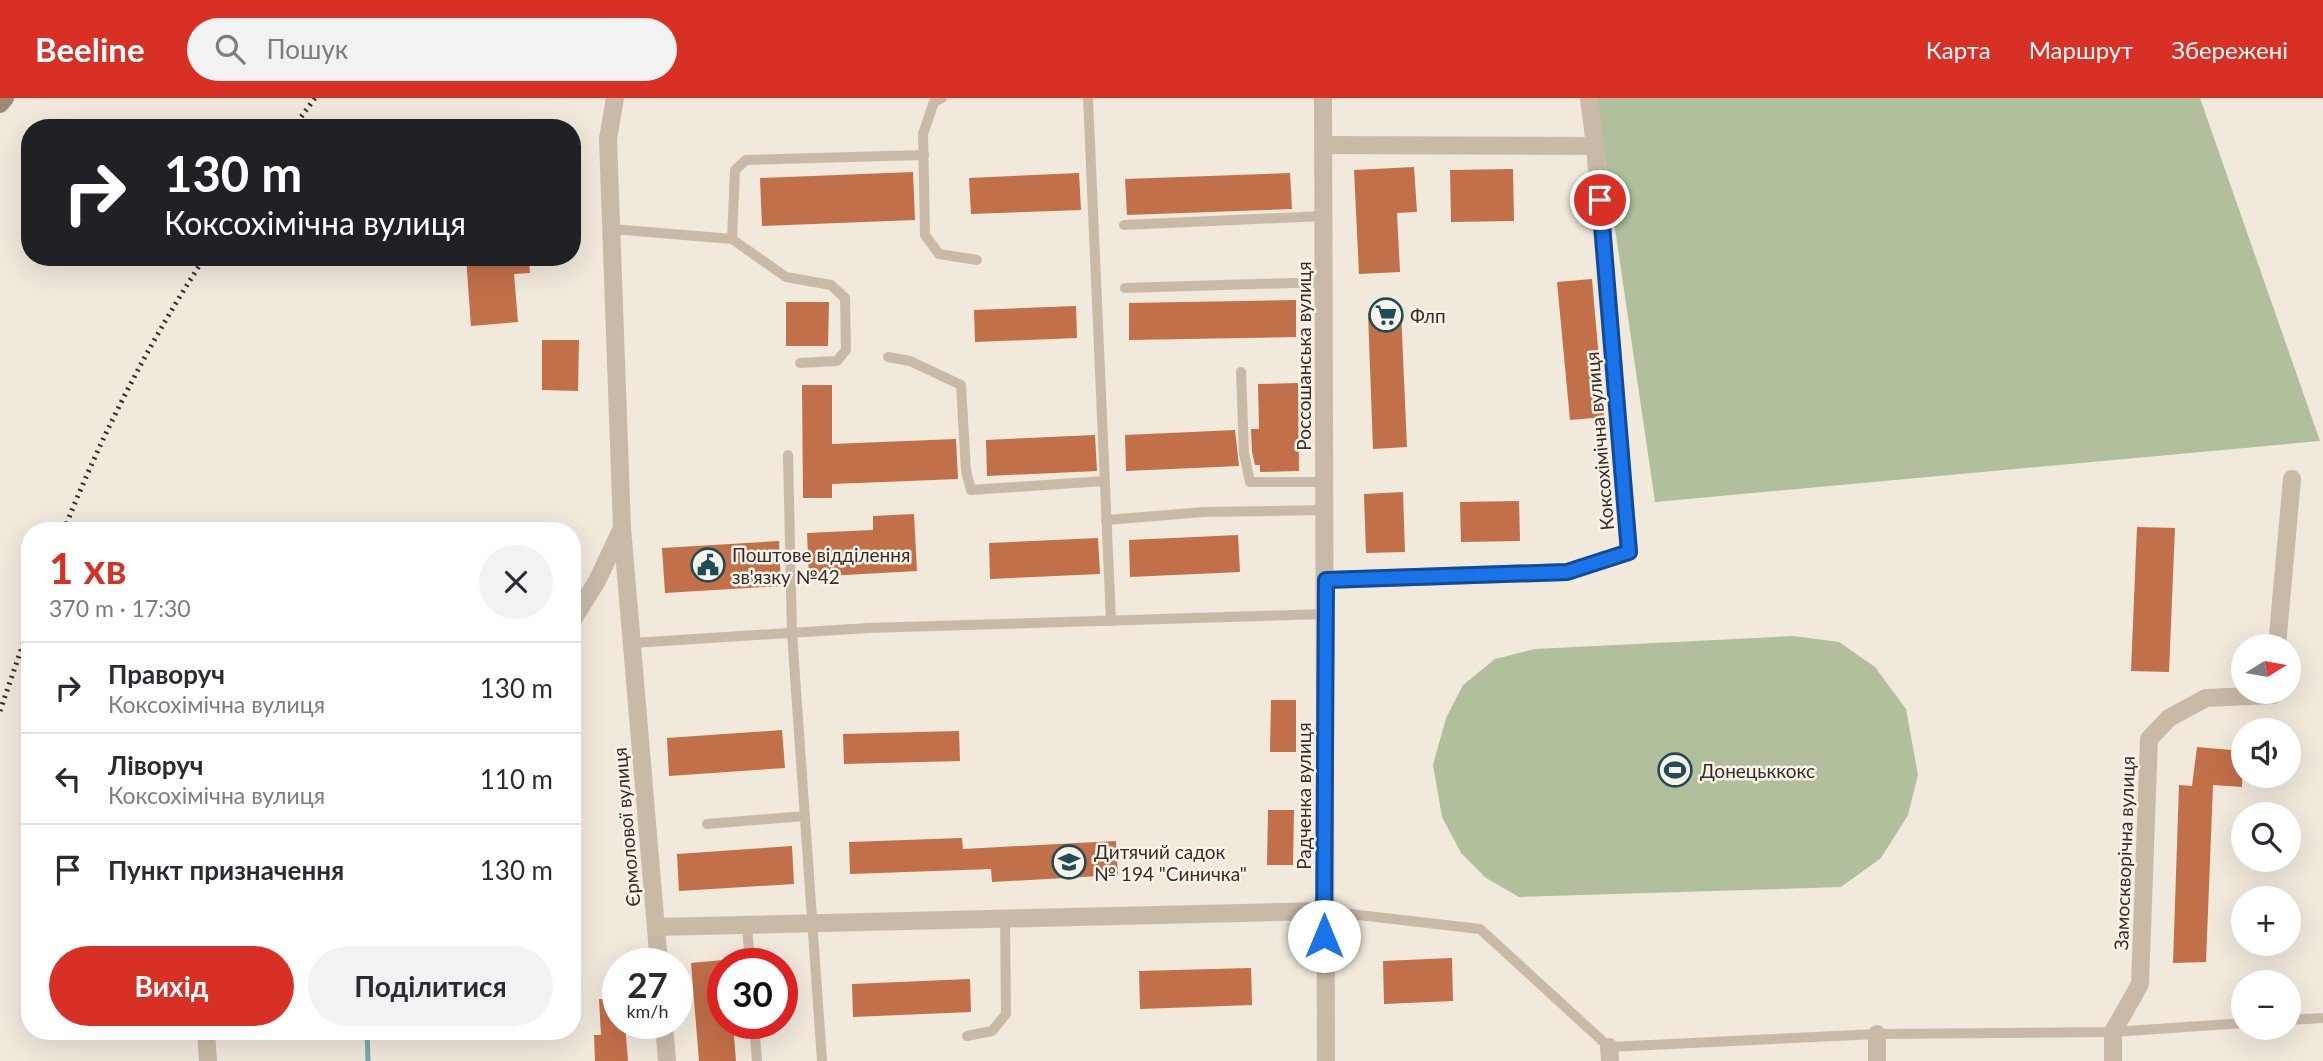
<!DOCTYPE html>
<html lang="uk">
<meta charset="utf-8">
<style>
:root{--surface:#fff;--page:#f2f2f3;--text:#2b2b33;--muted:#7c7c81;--line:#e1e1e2;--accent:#d93025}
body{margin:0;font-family:Lato,sans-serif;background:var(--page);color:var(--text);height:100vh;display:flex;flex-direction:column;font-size:26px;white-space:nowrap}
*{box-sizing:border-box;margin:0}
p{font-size:23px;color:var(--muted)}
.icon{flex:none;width:38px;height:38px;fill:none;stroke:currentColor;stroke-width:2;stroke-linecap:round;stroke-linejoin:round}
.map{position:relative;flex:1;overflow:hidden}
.side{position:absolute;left:21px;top:424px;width:560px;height:518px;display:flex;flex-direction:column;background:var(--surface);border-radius:28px;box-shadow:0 7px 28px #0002}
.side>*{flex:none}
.hud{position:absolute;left:21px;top:21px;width:560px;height:147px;border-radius:28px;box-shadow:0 7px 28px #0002;background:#202124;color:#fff;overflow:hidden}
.needle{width:46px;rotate:79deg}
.fabs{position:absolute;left:2231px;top:536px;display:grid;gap:14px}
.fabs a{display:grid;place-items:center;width:70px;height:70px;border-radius:50%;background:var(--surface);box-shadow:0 7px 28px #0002;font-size:35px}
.speed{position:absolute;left:602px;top:850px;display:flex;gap:14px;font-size:35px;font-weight:700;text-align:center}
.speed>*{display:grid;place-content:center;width:91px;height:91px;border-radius:50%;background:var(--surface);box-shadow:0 7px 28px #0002;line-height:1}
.speed small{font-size:18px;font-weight:400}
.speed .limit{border:10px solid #d22;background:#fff;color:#111}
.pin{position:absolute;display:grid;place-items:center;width:60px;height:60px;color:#fff;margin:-30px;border:4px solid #fff;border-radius:50%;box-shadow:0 2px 7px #0007}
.me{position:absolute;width:77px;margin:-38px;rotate:0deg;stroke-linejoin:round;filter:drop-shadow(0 0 5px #0008)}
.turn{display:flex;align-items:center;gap:24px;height:147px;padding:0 28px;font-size:32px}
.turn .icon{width:91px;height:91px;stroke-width:2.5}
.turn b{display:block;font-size:49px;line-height:60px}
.round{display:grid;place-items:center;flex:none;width:74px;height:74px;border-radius:37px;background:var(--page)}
.overview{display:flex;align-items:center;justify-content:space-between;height:119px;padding:0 28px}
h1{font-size:42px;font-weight:700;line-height:52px;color:var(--accent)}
.action{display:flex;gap:14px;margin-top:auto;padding:14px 28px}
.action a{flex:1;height:80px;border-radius:42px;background:var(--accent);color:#fff;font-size:28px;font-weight:700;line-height:80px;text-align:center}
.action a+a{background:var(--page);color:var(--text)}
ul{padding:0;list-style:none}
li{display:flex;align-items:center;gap:21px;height:91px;padding:0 28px;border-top:2px solid var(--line)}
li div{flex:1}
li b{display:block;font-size:26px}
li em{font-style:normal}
header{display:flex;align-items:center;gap:42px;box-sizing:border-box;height:98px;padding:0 35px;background:var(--accent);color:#fff}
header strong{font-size:33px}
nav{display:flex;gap:38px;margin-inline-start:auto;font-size:24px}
.search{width:490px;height:63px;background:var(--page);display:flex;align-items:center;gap:18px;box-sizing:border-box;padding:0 24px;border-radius:38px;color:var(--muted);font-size:26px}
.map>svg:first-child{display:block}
.green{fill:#b1bf9c}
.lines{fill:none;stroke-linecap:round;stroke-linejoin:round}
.stream{stroke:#7ba7ad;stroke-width:5}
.building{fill:#c27049}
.service{stroke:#c9baa8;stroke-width:10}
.minor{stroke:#c9baa8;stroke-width:18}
.tertiary{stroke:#c9baa8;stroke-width:18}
.secondary{stroke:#9c8979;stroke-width:18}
.rail{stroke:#362d28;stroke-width:5;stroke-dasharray:2 5;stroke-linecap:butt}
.route-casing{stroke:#114b97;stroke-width:18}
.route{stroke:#1a73e8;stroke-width:12}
.labels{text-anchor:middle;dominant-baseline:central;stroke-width:5;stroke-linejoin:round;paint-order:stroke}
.poi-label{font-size:19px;fill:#362d28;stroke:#f9f2e8;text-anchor:start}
.street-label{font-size:19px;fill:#362d28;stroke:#f9f2e8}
</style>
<header>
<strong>Beeline</strong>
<div class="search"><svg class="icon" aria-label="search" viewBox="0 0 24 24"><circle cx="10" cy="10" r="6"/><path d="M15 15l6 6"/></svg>Пошук</div>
<nav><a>Карта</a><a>Маршрут</a><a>Збережені</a></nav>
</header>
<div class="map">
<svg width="2323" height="963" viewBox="0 0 2323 963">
<rect width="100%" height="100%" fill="#f1e9dc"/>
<g class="green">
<path d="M1596 0H2200L2320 343 1655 404Z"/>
<path d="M1793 538 1839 544 1875 569 1906 611 1918 677 1908 717 1881 760 1841 789 1519 799 1486 780 1461 755 1442 719 1433 667 1446 620 1463 587 1495 561 1535 551Z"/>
</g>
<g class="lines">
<path class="stream" d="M367 933 368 963"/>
</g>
<g class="building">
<path d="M1414 69 1417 114 1397 115 1400 174 1359 176 1354 72Z"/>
<path d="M1513 71 1514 123 1451 124 1450 72Z"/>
<path d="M913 74 915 122 762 128 760 80Z"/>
<path d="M1079 75 1081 112 971 116 969 80Z"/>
<path d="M1290 75 1292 111 1127 117 1125 81Z"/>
<path d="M466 159H529L530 175 514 176 518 224 471 228Z"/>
<path d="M1592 181 1604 319 1570 322 1557 184Z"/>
<path d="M1296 202V239L1129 242V205Z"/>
<path d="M786 204H829L828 248H786Z"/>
<path d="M1076 208 1077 240 975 244 974 212Z"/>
<path d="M1401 214 1407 349 1373 351 1368 215Z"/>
<path d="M542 242H579L578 293 542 292Z"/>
<path d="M1298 285 1299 373 1260 374V367H1255L1252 354 1251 331H1259L1258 286Z"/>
<path d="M802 287H832V346L956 341 958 381 832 386V400H803Z"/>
<path d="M1235 332 1239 368 1126 373 1125 337Z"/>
<path d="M1095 337 1097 373 987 378 986 342Z"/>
<path d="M1403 394 1405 454 1366 455 1364 396Z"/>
<path d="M1519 403 1520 443 1461 444 1460 404Z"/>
<path d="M914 416 917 473 809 479 807 435 873 432V418Z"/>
<path d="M2137 429 2175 430 2169 574 2131 573Z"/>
<path d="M1238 437 1240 474 1130 479 1129 442Z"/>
<path d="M1098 440 1100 476 990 481 989 445Z"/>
<path d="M779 443 781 488 665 495 662 450Z"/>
<path d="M1271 602H1296V654H1270Z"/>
<path d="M782 632 785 670 669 678 667 640Z"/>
<path d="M959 633 960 663 844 666 843 636Z"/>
<path d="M2197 649 2243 653 2242 689 2213 687 2206 864 2173 865 2179 687 2192 688Z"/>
<path d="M1268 712H1294L1293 767H1267Z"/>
<path d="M962 740 963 751 1116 743 1118 777 992 784 991 771 850 776 849 744Z"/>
<path d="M792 748 794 786 679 793 677 756Z"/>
<path d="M1452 860 1453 903 1384 906 1383 863Z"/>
<path d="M723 862V926H733L736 963H699L691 865Z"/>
<path d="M1251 870 1252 907 1140 911 1139 873Z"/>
<path d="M970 881 971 914 853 919 852 886Z"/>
<path d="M599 901H618V926H625L628 963H595L594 937H601Z"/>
</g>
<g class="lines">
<g class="service">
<path d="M942 0 934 4 923 36 925 137 939 156 977 162"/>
<path d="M1088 0 1111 523"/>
<path d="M1124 127 1323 118"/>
<path d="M612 131 732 141 786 179 831 187 845 200 846 252 837 263 800 265"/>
<path d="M732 141 735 72 746 62 924 57"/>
<path d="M1125 190 1324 184"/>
<path d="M888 259 910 263 961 287 966 373 971 392 1104 383"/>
<path d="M1241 274 1244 355 1250 384H1325"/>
<path d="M788 357 792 535 822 963"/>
<path d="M1106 422 1204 414 1325 412"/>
<path d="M632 545 868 530 1325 516"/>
<path d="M707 726 805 718"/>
<path d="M1324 813 1480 831 1609 949 1877 936 2113 934 2244 925"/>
<path d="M747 827 750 866"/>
<path d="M2289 922 2323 920"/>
<path d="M754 926 757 963"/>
<path d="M967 938 992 933 1006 916 1005 820"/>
</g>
<g class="minor">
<path d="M1323 0 1326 963"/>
<path d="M1323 47 1595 48"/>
<path d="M1326 482 1567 474 1629 454 1595 48 1589 0"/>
<path d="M572 523 597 483 622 430"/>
<path d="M2277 548 2292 381"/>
<path d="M656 829 1324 813"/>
<path d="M206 933 208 963"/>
<path d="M1877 936V963"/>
<path d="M1609 949 1610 963"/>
<path d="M2113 963V934L2140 886 2149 641 2169 620 2206 600 2273 597V593"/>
</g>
<g class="tertiary">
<path d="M615 0 608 41 622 430 659 866"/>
<path d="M664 926 667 963"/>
</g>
<path class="secondary" d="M0 6 5 0"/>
<g class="rail">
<path d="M293 30 315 0"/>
<path d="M64 432C101 338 149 244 205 159"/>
<path d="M0 613 30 526"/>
</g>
</g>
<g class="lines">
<defs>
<path id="route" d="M1324 838 1326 482 1567 474 1629 454 1600 102"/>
</defs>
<use href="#route" class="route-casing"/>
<use href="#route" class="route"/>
</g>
<defs>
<symbol id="supermarket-ring" viewBox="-11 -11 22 22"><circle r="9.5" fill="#f9f2e8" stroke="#1f4d56" stroke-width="1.5"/><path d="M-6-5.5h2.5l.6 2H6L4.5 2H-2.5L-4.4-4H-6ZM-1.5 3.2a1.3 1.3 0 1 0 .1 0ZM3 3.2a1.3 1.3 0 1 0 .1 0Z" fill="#1f4d56"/></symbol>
<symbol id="civic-ring" viewBox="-11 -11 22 22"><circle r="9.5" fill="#f9f2e8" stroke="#1f4d56" stroke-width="1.5"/><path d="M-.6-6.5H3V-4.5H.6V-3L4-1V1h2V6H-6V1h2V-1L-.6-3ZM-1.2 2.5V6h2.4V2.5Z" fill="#1f4d56"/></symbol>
<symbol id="stadium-ring" viewBox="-11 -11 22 22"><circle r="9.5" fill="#f9f2e8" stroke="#1f4d56" stroke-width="1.5"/><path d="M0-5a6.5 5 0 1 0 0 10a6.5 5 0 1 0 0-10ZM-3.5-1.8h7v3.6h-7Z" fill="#1f4d56"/></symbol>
<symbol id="school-ring" viewBox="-11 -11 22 22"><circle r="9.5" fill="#f9f2e8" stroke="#1f4d56" stroke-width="1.5"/><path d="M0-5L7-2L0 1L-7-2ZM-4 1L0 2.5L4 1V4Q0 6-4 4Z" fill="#1f4d56"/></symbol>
</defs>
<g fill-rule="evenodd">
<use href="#supermarket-ring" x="1367" y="198" width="38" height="38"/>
<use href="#civic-ring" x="689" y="448" width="38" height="38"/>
<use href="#stadium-ring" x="1656" y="653" width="38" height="38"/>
<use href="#school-ring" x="1050" y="745" width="38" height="38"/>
</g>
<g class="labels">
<g class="poi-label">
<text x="1410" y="217">Флп</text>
<text x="732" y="456">Поштове відділення<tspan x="732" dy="22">зв'язку №42</tspan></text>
<text x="1700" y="672">Донецьккокс</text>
<text x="1094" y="753">Дитячий садок<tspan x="1094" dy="22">№ 194 "Синичка"</tspan></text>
</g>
<g class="street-label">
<text transform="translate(1303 258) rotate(-90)">Россошанська вулиця</text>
<text transform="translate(1599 343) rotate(-95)">Коксохімічна вулиця</text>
<text transform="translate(1303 698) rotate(-90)">Радченка вулиця</text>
<text transform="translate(626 729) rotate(-95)">Єрмолової вулиця</text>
<text transform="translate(2124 755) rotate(-88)">Замоскворічна вулиця</text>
</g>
</g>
</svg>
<div class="fabs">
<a><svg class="needle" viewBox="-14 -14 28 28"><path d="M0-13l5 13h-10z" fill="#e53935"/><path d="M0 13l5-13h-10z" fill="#7c7c81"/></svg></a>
<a><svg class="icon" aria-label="sound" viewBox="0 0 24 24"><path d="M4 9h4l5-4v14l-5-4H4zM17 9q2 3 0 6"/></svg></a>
<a><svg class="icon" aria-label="search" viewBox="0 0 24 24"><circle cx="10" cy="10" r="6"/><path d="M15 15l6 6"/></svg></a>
<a>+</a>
<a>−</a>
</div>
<div class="speed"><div>27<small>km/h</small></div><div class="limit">30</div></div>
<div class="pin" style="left:1600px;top:102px;background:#d93025"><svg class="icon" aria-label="arrive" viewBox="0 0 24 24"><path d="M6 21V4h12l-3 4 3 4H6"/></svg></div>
<svg class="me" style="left:1324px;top:838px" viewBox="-20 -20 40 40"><circle r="19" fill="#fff"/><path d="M0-13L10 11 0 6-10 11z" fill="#1a73e8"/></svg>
<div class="hud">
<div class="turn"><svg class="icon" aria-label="right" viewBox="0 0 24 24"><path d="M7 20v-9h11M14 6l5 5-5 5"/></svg><div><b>130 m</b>Коксохімічна вулиця</div></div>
</div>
<section class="side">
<div class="overview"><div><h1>1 хв</h1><p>370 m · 17:30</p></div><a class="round"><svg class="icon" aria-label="close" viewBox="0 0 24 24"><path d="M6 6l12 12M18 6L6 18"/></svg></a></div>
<ul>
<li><svg class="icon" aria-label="right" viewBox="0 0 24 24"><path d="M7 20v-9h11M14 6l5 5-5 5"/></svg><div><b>Праворуч</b><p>Коксохімічна вулиця</p></div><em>130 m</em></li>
<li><svg class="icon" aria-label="left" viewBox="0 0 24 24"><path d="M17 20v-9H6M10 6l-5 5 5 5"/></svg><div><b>Ліворуч</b><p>Коксохімічна вулиця</p></div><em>110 m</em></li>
<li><svg class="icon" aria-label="arrive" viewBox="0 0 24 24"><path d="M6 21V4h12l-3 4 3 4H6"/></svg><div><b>Пункт призначення</b></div><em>130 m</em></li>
</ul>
<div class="action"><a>Вихід</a><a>Поділитися</a></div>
</section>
</div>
